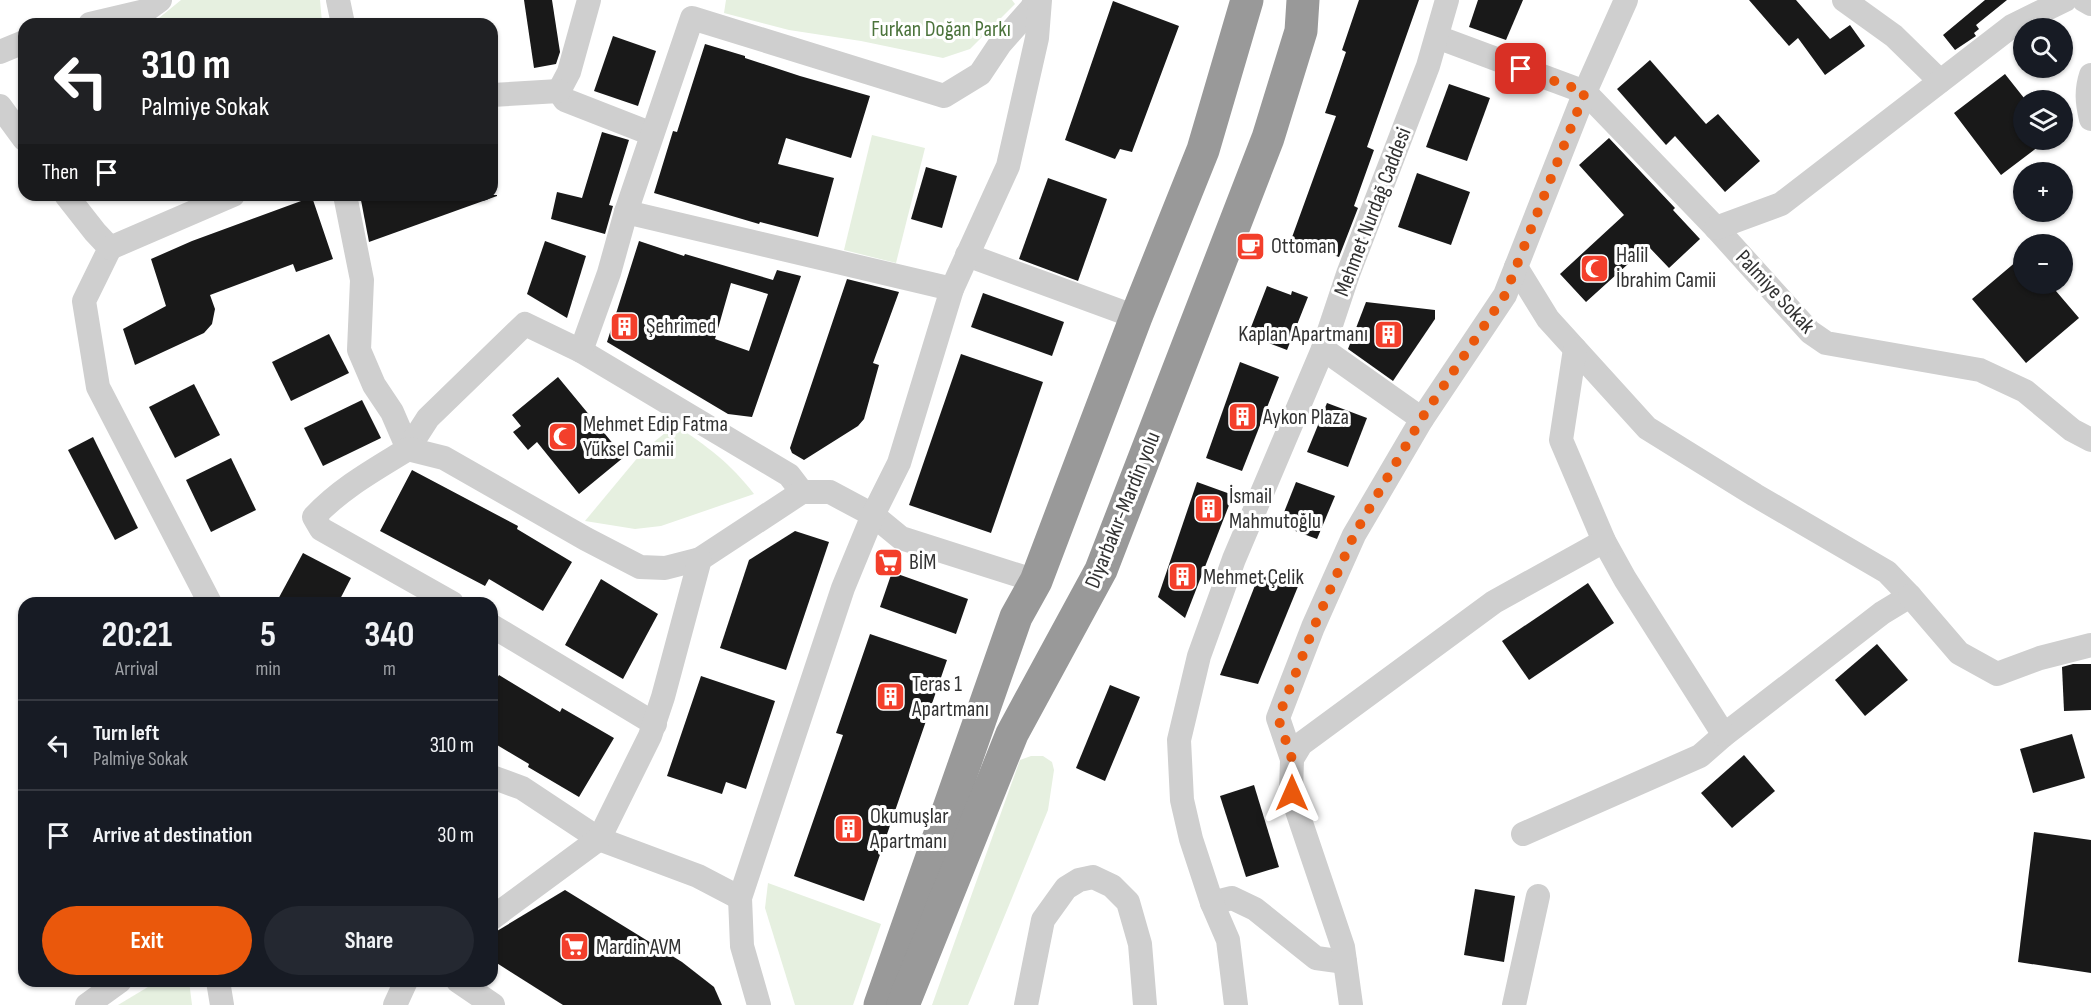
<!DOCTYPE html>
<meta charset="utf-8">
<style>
:root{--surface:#171b24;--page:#242831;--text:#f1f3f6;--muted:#9ea1a6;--line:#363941;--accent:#ea580c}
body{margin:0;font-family:"Sofia Sans Condensed",sans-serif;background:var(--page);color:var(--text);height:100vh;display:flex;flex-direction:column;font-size:22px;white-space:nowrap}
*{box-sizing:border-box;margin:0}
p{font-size:20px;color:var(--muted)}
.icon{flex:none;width:33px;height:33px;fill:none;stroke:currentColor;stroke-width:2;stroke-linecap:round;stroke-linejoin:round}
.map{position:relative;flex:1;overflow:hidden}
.details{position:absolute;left:18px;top:597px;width:480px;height:390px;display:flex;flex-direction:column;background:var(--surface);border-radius:18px;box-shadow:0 2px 4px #0004}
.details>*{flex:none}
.guide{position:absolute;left:18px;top:18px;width:480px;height:183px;border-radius:18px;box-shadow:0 2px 4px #0004;background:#202124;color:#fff;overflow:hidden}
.tools{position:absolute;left:2013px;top:18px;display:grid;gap:12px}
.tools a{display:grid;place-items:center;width:60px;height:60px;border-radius:50%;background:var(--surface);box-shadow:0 2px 4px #0004;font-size:30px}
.pin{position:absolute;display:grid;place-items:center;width:51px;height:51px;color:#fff;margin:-26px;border-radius:12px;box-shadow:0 3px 9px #0006}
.me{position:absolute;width:66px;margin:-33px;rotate:0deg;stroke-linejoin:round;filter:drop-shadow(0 0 4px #0008)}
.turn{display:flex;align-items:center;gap:21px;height:126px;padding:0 24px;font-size:27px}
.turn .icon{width:78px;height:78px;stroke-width:2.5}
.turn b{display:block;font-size:42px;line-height:51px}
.then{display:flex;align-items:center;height:57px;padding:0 24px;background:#0003;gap:12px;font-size:22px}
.eta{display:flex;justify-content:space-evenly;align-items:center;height:102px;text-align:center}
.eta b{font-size:36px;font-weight:700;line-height:42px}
.cta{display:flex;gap:12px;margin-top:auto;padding:12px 24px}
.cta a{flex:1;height:69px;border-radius:36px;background:var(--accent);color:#fff;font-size:24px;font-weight:700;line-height:69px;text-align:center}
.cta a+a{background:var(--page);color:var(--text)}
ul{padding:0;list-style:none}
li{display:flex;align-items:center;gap:18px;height:90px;padding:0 24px;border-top:2px solid var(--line)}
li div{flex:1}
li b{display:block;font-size:22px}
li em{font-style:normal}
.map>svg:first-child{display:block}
.green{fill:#e6f0e0}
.building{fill:#191919;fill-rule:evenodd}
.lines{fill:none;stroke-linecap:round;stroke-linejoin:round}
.minor{stroke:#cfcfcf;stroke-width:24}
.highway{stroke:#999;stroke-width:33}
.route{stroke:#ea580c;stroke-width:10;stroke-dasharray:0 18}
.labels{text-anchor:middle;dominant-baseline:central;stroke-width:6;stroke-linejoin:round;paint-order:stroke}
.park-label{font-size:22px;fill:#4b733b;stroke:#fff}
.street-label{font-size:22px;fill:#323232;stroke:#fff}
.poi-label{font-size:22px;fill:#323232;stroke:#fff;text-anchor:start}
</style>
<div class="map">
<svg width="2091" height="1005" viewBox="0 0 2091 1005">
<rect width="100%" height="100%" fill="#fff"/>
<g class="green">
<path d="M181 0H320L322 22 316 24H144L159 18Z"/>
<path d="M726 0H1012L1015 4 970 49 943 58 861 41 789 30 724 13Z"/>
<path d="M872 135 925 148 896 263 844 250Z"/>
<path d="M675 425C707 446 730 463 754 494L661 526 635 529 585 521 644 450Z"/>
<path d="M1031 756H1043L1052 762 1054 770 1048 810 968 1005H932L1020 760Z"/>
<path d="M768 883 881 924 853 1005H795L765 908Z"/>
<path d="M158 981H189L192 1005H118Z"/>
</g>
<g class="building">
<path d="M524 0H552L560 52 556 64 534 68Z"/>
<path d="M1359 0H1419L1367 147 1374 150 1354 206 1358 208 1339 257 1291 240 1336 116 1325 113 1346 52 1342 50Z"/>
<path d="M1478 0H1523L1506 40 1469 27Z"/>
<path d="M1749 0H1796L1830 39 1850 25 1865 46 1825 75 1798 38 1789 46Z"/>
<path d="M1985 0H2007L1976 25 1979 29 1974 33 1976 36 1955 50 1943 35Z"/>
<path d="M1113 1 1179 26 1132 152 1120 149 1115 159 1065 140Z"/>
<path d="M613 36 656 51 638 106 594 91Z"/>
<path d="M705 44 745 56V58L800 76 870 96 851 158 786 138 778 164 834 178 818 237 760 222 759 224 654 193 673 131 677 132Z"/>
<path d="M1650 60 1706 124 1718 114 1760 161 1725 192 1675 136 1666 145 1617 89Z"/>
<path d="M2005 74 2024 98V140H2047L2001 175 1954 113Z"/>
<path d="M1449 84 1490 98 1467 161 1426 147Z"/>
<path d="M602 132 629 140 609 205 613 206 605 234 551 219 557 192 582 198Z"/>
<path d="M1609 138 1675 208 1673 210 1700 239 1669 268 1648 246 1586 302 1560 274 1624 215 1579 165Z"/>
<path d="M926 167 957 176 942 228 911 219Z"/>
<path d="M1417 173 1470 192 1451 245 1398 227Z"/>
<path d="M1048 178 1107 199 1078 281 1019 259Z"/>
<path d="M360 195H497V196L369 242Z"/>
<path d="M312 197 333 259 296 272 293 264 210 295 215 309 212 324 204 333 135 365 123 329 166 306 151 259 192 241Z"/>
<path d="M545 241 586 256 567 318 527 294Z"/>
<path d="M639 241 684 256 685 254 773 280 777 270 801 276 752 417 728 414 607 342ZM731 283 768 294 749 351 715 339Z"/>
<path d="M2024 255V284H2050L2079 318 2026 363 1972 299Z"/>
<path d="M847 279 899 292 873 363 879 365 864 419 858 426 804 460 792 453 790 448Z"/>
<path d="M1267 286 1291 295 1292 291 1308 297 1287 350 1248 335Z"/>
<path d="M983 293 1064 322 1052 356 971 327Z"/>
<path d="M1366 302 1435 310V319L1393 381 1348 349Z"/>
<path d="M329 334 349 373 291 401 272 362Z"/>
<path d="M961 354 1043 382 991 533 909 505Z"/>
<path d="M1240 362 1279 377 1242 471 1206 458Z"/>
<path d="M558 377 624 457 579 494 537 442 528 450 513 432 521 426 512 415Z"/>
<path d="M194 384 220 435 175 458 149 407Z"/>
<path d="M362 400 381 438 323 466 304 428Z"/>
<path d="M1327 403 1367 418 1348 467 1307 452Z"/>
<path d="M93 437 138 528 115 540 68 450Z"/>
<path d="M231 458 256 510 211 532 186 480Z"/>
<path d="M412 470 518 526 517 529 572 562 543 611 489 579 485 586 380 531Z"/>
<path d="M1197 482 1233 495 1185 618 1158 597Z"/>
<path d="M1296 482 1335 496 1317 539 1279 525Z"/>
<path d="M795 531 829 542 786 670 720 648 749 560Z"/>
<path d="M303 553 351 578 338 603H276Z"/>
<path d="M1261 570 1299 584 1258 684 1220 675Z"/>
<path d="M892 572 968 599 956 634 880 607Z"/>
<path d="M601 579 658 614 623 679 565 645Z"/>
<path d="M1588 583 1614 623 1529 680 1502 641Z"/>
<path d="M870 634 947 660 864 901 794 876 843 735 836 733Z"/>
<path d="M1877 644 1908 680 1865 716 1835 680Z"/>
<path d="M2073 664H2091V710L2064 711 2062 667Z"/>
<path d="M499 675 560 712 562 708 614 738 579 797 528 767 529 764 492 742V686Z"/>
<path d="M701 676 775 701 746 789 726 782 722 794 667 776Z"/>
<path d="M1110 685 1140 697 1105 781 1076 768Z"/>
<path d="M2072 734 2085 778 2033 793 2020 749Z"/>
<path d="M1744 755 1775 791 1732 828 1701 793Z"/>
<path d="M1254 785 1279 867 1246 877 1220 796Z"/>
<path d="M2034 832 2091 840V973L2018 962Z"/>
<path d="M1475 889 1515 896 1504 962 1464 955Z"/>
<path d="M565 890 682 962 714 987 722 1005H563L492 960V934Z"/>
</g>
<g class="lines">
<g class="minor">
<path d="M338 0 343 24"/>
<path d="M589 0 569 72 559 91 565 100 652 134"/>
<path d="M1844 0 1894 36 1940 81"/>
<path d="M2084 0 2091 4"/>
<path d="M90 24 145 11 160 0"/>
<path d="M1437 37 1585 92 1716 228 1810 332 1826 343 1980 370 2025 391 2072 430 2091 440"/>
<path d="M0 52 24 42"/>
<path d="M2091 75C2086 90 2087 103 2091 119"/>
<path d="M492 95 559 91"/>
<path d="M0 106 24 139"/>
<path d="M66 195 95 232 110 248 84 301 98 387 210 603"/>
<path d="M345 195 362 280 359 350 374 385 392 412 408 449"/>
<path d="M626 212 952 289"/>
<path d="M1716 228 1781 204 2012 26 2065 0"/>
<path d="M110 248 233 195"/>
<path d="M967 255 1136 317"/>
<path d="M1516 267 1548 319 1647 428 1755 495 1887 572 1910 596 1882 613 1724 735 1700 756 1523 834"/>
<path d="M1323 349 1422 419"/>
<path d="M1575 349 1561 440 1604 541 1625 579 1724 735"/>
<path d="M581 351 789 475 802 492"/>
<path d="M408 449 428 418 525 324 581 351 609 273 626 212 692 18 944 96 980 74 1000 44 1031 9 1036 0"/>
<path d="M1910 596 1959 653 1997 674 2040 658 2091 645"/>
<path d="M452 603 321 529 314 517C341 488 374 470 408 449L444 458 586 539 640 567 665 568 700 559 802 492H830L873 515 901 538 1036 581"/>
<path d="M492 626 655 724"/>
<path d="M1292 759 1278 718 1313 627 1354 535 1422 419 1505 295 1585 92 1626 0"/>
<path d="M492 777 522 788 599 839 698 876 740 898"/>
<path d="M1212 903 1232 898 1255 909 1316 958 1345 962"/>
<path d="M492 918 599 839 650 736 663 697 700 559"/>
<path d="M218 981 222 1005"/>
<path d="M458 981 493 1005"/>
<path d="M87 1005 120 981"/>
<path d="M395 1005 406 981"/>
<path d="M759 1005 742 946 740 898 843 588 873 515 899 463 952 289 1008 166 1037 38 1040 0"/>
<path d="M1026 1005 1043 920 1066 888 1079 880 1093 877 1112 886 1128 902 1140 944 1145 1005"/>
<path d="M1236 1005 1228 940 1212 903 1191 839 1182 800 1179 740 1199 656 1234 559 1323 349 1348 274 1428 66 1447 0"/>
<path d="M1351 1005 1343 947 1291 793 1292 759 1301 744 1494 602 1604 541"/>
<path d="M1514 1005 1538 896"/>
</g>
<g class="highway">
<path d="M880 1005 1016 617 1036 581 1136 317 1203 150 1247 0"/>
<path d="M903 1005 1012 734 1101 570 1268 138 1301 31 1303 0"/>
</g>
</g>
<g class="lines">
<path class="route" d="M1292 793V759L1278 718 1314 627 1354 535 1422 418 1505 295 1585 92 1521 69"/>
</g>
<defs>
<symbol id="cafe-square" viewBox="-11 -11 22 22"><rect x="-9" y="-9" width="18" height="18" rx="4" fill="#f33f2b" stroke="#fff"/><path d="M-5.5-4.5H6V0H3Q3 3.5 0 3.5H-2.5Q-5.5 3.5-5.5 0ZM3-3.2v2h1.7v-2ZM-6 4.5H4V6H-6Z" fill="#fff"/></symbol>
<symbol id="mosque-square" viewBox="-11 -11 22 22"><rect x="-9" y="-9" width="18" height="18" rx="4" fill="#f33f2b" stroke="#fff"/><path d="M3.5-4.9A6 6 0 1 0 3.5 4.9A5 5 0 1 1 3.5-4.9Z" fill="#fff"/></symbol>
<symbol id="building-square" viewBox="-11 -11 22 22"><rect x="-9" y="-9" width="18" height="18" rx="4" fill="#f33f2b" stroke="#fff"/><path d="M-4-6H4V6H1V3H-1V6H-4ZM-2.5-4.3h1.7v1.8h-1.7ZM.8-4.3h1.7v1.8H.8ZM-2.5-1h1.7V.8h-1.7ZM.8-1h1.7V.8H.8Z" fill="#fff"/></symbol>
<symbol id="supermarket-square" viewBox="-11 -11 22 22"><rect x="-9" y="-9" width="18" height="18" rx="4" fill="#f33f2b" stroke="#fff"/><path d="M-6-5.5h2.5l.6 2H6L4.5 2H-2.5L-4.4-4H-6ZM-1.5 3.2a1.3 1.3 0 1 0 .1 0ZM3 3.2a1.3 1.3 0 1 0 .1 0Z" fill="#fff"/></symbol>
</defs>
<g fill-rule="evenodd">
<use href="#cafe-square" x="1234" y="230" width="33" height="33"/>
<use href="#mosque-square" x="1578" y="252" width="33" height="33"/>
<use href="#building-square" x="608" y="310" width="33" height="33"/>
<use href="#building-square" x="1372" y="318" width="33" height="33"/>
<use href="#building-square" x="1226" y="400" width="33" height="33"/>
<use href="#mosque-square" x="546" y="420" width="33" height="33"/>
<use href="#building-square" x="1192" y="492" width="33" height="33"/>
<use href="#supermarket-square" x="872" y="546" width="33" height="33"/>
<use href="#building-square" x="1166" y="560" width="33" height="33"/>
<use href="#building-square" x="874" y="680" width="33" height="33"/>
<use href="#building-square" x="832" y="812" width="33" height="33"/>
<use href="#supermarket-square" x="558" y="930" width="33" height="33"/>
</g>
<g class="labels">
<g class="park-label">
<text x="941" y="29">Furkan Doğan Parkı</text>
</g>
<g class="street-label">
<text transform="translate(1373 212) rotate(-69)">Mehmet Nurdağ Caddesi</text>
<text transform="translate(1775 292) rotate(47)">Palmiye Sokak</text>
<text transform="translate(1123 510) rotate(-68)">Diyarbakır-Mardin yolu</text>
</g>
<g class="poi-label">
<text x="1271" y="246">Ottoman</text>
<text x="1616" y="255">Halil<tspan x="1616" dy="25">İbrahim Camii</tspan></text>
<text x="646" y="326">Şehrimed</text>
<text x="1368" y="334" text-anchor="end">Kaplan Apartmanı</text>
<text x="1263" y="417">Aykon Plaza</text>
<text x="583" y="424">Mehmet Edip Fatma<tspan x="583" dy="25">Yüksel Camii</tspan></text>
<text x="1229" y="496">İsmail<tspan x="1229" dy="25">Mahmutoğlu</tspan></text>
<text x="909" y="562">BİM</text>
<text x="1203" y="577">Mehmet Çelik</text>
<text x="912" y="684">Teras 1<tspan x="912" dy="25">Apartmanı</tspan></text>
<text x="870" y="816">Okumuşlar<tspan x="870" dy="25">Apartmanı</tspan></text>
<text x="596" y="947">Mardin AVM</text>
</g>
</g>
</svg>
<div class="tools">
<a><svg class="icon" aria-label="search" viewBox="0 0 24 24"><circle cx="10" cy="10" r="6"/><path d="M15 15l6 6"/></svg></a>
<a><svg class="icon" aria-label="layers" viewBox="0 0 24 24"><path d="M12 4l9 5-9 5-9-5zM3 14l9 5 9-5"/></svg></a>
<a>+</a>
<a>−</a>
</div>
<div class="pin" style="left:1521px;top:69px;background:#d93025"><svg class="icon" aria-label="arrive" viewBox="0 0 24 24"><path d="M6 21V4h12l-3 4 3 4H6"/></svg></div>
<svg class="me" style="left:1292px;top:793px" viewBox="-20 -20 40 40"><path d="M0-17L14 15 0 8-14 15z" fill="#ea580c" stroke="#fff" stroke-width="4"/></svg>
<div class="guide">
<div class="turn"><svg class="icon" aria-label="left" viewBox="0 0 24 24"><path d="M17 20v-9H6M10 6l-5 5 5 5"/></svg><div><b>310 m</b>Palmiye Sokak</div></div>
<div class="then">Then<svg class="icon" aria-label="arrive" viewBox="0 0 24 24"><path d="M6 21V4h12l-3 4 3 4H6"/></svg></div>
</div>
<section class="details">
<div class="eta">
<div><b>20:21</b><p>Arrival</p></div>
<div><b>5</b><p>min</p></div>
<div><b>340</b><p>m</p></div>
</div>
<ul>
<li><svg class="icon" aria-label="left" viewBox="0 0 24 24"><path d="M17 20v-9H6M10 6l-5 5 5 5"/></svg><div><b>Turn left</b><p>Palmiye Sokak</p></div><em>310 m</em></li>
<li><svg class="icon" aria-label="arrive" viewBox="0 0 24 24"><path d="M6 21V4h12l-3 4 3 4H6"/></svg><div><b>Arrive at destination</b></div><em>30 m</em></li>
</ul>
<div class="cta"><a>Exit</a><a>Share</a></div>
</section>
</div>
